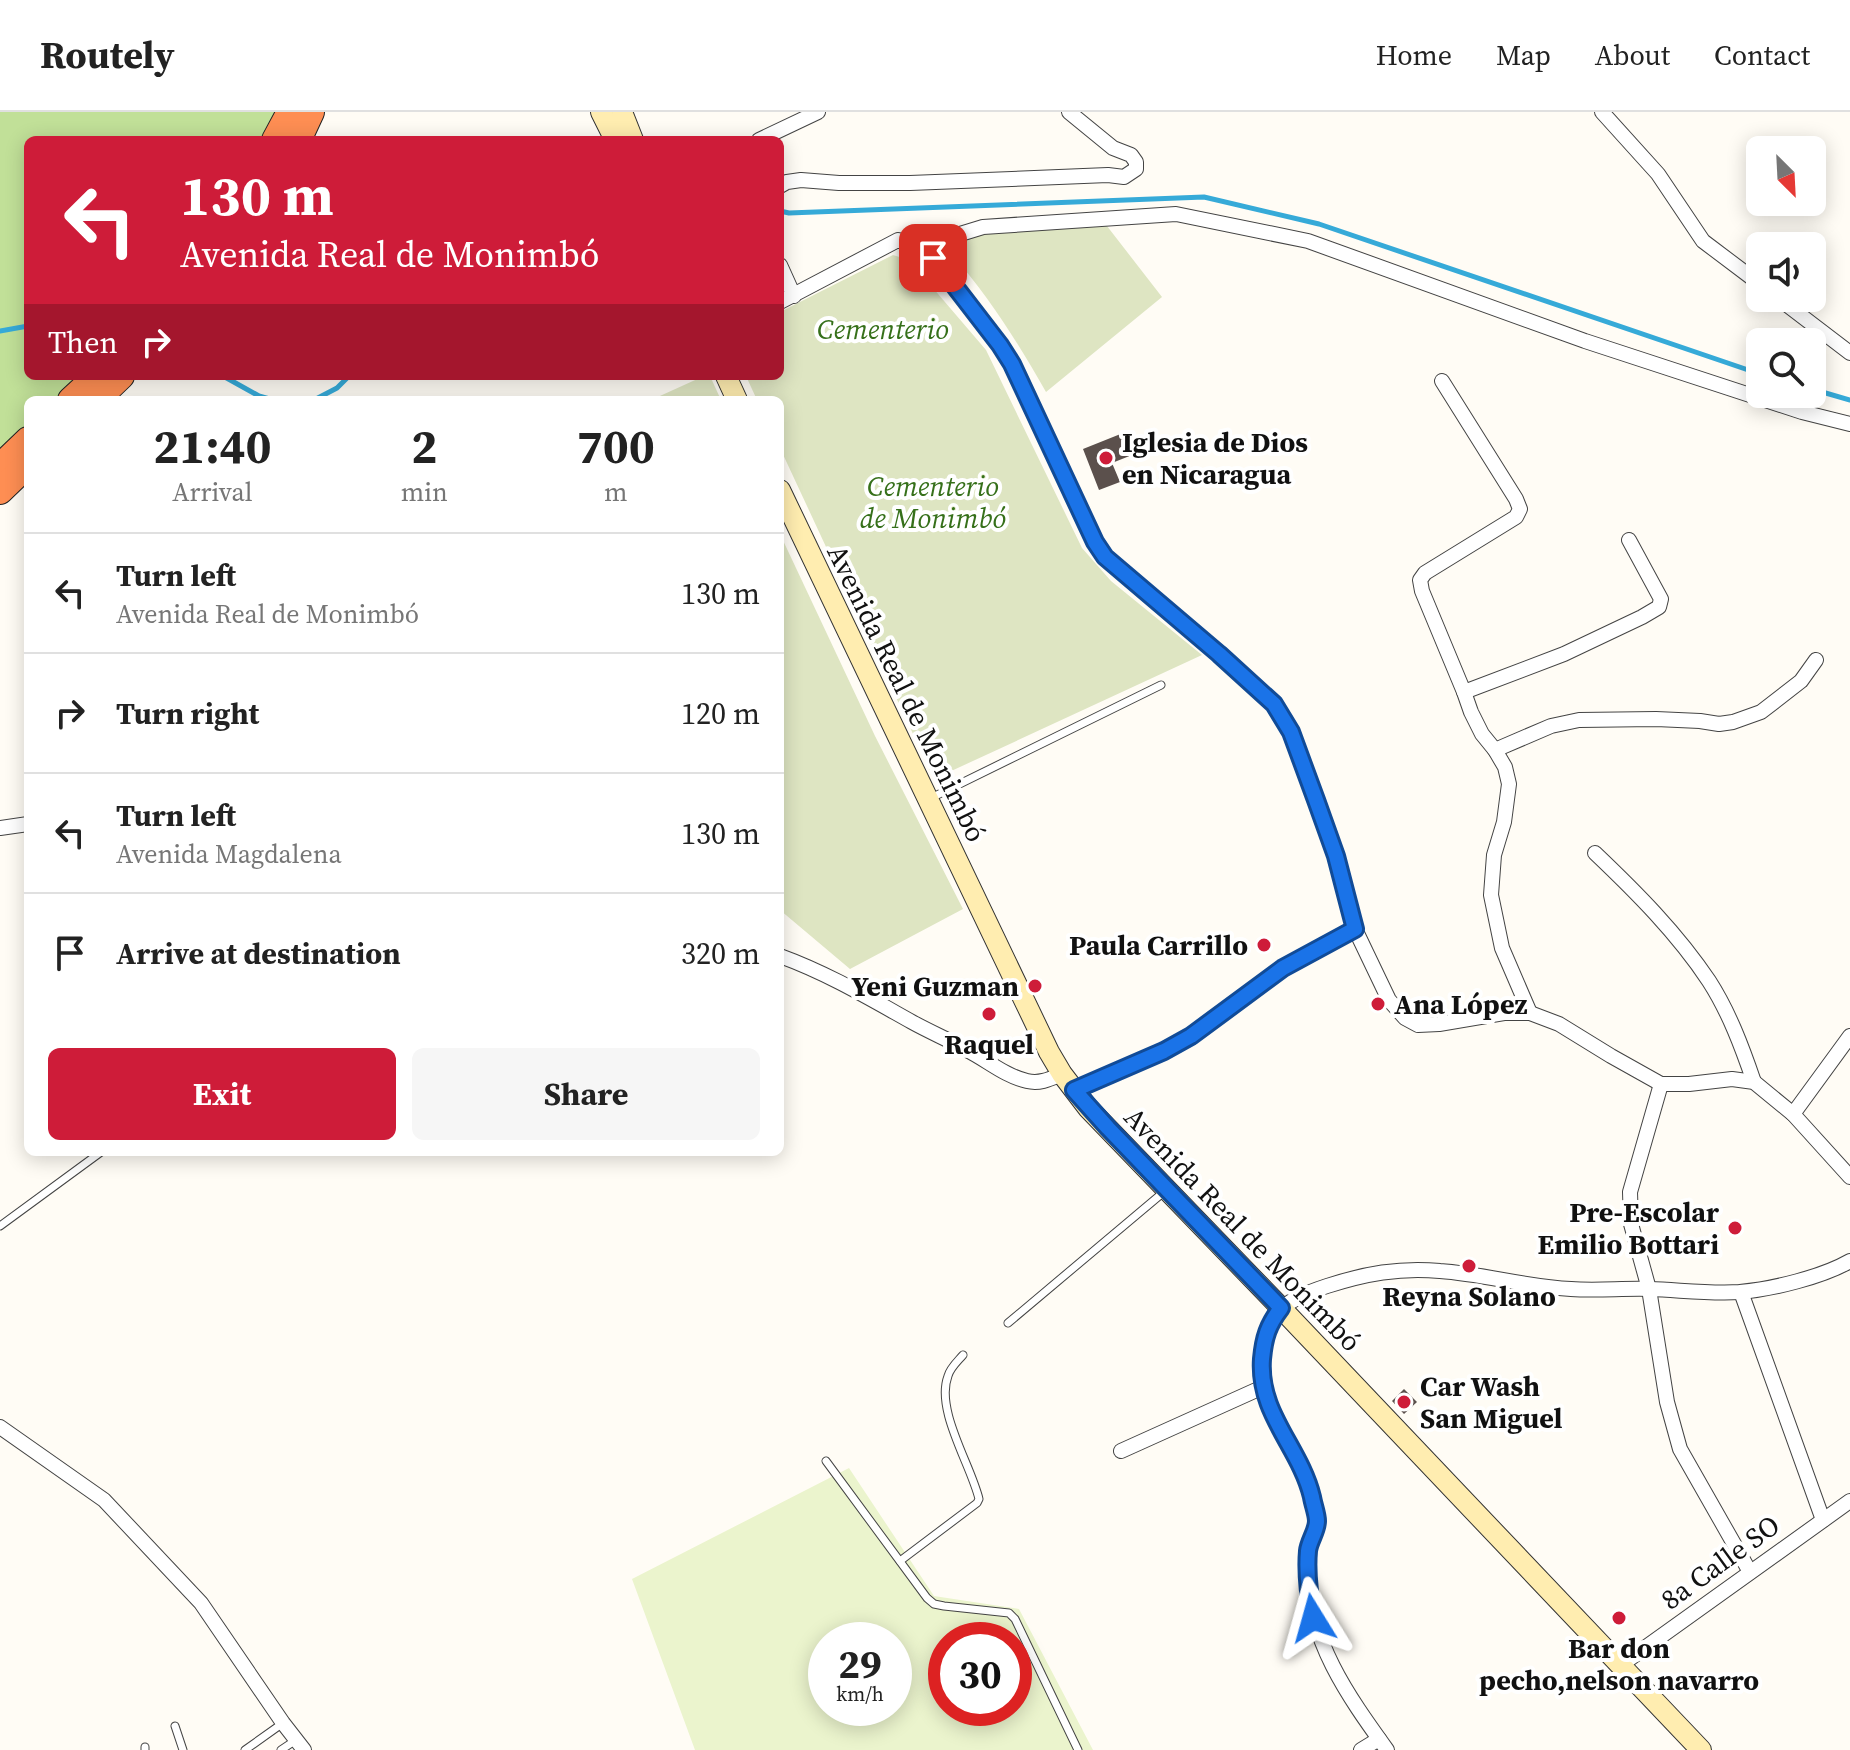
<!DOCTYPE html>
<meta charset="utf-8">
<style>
:root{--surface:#fff;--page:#f6f6f6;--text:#222;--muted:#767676;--line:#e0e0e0;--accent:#ce1c39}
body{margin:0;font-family:"Source Serif 4",serif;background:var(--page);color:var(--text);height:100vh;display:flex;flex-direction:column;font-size:30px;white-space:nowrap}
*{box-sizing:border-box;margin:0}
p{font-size:26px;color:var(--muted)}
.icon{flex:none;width:44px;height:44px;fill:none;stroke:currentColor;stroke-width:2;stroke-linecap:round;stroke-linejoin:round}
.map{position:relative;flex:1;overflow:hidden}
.side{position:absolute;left:24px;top:284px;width:760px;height:760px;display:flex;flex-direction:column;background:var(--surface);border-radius:12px;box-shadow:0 4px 20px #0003}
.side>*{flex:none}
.banner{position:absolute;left:24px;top:24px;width:760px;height:244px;border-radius:12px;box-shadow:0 4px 20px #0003;background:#ce1c39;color:#fff;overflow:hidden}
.needle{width:52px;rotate:156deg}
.buttons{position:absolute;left:1746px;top:24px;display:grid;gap:16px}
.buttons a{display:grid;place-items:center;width:80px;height:80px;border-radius:12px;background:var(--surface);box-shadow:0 4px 20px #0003;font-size:40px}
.speed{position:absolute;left:808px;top:1510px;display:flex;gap:16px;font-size:40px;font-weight:700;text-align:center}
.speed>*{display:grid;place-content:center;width:104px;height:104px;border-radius:50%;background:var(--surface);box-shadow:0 4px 20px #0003;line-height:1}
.speed small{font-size:20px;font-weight:400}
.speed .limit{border:12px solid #d22;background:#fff;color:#111}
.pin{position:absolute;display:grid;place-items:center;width:68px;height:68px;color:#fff;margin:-34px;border-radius:16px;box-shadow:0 4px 12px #0006}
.me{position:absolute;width:88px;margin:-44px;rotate:352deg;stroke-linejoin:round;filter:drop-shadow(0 0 6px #0008)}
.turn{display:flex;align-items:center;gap:28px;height:168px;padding:0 24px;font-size:36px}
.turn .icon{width:104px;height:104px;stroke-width:2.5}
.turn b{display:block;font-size:56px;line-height:68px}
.then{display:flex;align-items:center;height:76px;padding:0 24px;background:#0003;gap:16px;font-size:30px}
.eta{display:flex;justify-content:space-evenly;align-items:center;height:136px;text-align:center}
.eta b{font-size:48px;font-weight:700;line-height:56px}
.button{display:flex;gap:16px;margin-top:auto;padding:16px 24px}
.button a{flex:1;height:92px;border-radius:12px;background:var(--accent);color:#fff;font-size:32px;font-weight:700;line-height:92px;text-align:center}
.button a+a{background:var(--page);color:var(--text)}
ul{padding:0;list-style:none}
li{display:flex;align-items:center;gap:24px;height:120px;padding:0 24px;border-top:2px solid var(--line)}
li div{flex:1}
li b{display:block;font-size:30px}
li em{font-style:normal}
header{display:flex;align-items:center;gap:48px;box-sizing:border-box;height:112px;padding:0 40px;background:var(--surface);border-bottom:2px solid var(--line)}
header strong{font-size:38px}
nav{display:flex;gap:44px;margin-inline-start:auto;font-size:28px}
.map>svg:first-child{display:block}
.forest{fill:#c1e098}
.cemetery{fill:#dee5c2}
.pitch{fill:#ebf4cd;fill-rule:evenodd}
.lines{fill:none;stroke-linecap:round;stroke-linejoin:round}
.stream{stroke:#36aad8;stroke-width:5}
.building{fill:#5b504c}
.lane-casing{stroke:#444;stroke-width:9}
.street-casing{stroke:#444;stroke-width:16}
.secondary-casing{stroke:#333;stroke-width:22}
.highway-casing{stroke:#222;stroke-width:28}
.lane{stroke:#fff;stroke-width:7}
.street{stroke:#fff;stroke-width:14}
.secondary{stroke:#ffedb0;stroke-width:20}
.highway{stroke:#fe8e53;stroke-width:26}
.route-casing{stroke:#114b97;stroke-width:20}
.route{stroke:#1a73e8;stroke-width:14}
.poi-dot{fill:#ce1c39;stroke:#fff;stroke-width:3}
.labels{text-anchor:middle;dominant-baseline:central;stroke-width:8;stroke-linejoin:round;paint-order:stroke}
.park-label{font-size:28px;font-style:italic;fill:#36701a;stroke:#fff}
.poi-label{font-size:28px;font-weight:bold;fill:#111;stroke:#fff;text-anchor:start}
.street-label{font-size:28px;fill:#111;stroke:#fff}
</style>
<header>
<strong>Routely</strong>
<nav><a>Home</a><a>Map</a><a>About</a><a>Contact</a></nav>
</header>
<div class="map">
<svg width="1850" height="1638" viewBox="0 0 1850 1638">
<rect width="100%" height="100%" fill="#fffcf5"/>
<path class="forest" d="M0 0H290L275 28H28V264H97L71 288H28V328L0 355Z"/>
<g class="cemetery">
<path d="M1100 105 1162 185 1046 280C1016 227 984 177 942 131L957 121Z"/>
<path d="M893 143 909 148 986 238 1082 436 1111 469 1202 543 934 667 780 336V288H757L746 264H780V200Z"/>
<path d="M704 264H710L721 288H651Z"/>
<path d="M780 422 875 624 963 797 850 857 780 798Z"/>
</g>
<path class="pitch" d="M849 1356 934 1484 1019 1497 1093 1638H695L632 1467ZM826 1528H894V1596H826ZM946 1528H1014V1596H946Z"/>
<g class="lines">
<g class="stream">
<path d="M780 99 789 101 1204 85 1319 112 1760 262"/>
<path d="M0 219 28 214"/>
<path d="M223 264 259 284 273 288"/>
<path d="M1812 277 1850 288"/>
<path d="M314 288 337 276 349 264"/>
</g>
</g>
<g class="building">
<path d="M1128 319 1137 341 1112 351 1120 370 1099 378 1083 337Z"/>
<path d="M1404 1277 1417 1290 1404 1302 1392 1289Z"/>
</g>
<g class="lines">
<defs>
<g id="lane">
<path d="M929 687 1161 573"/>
<path d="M0 1114 101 1040"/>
<path d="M1008 1211 1165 1079"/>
<path d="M826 1349 927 1486 934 1492 944 1494 1009 1501 1015 1507 1078 1638"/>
<path d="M900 1449 977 1391 979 1387C971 1353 935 1298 948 1264 950 1256 957 1250 963 1243"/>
<path d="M175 1614 183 1638"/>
<path d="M145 1635V1638"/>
<path d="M245 1638 283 1611"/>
<path d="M281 1638 296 1628"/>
</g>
<g id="street">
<path d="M1602 0 1658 62 1703 129 1760 172"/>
<path d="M759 28 818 0"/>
<path d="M780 74 787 70 801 68 839 71H910L1108 63 1124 65 1136 57V50L1131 43 1113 36 1069 0"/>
<path d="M921 134 983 115 1176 102 1308 129 1585 229 1802 300 1850 312"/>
<path d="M780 153 794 184"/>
<path d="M1778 186 1850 241"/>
<path d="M780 190 898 128 921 134 933 146 1000 233 1012 252 1095 430 1105 445 1201 527 1274 592 1291 620 1306 660 1336 744 1355 817 1389 888 1405 906 1418 913 1439 912 1504 901H1530L1559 912 1611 944 1661 972H1689L1732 967 1754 970 1793 1002 1850 1065"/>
<path d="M1442 269 1516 387 1520 397 1516 405 1425 461 1420 468 1422 479 1464 580 1471 600 1482 622 1495 638 1505 655 1509 672 1504 710 1494 743 1491 783 1502 836 1530 901"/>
<path d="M1464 580 1564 542 1642 505 1659 495 1661 487 1629 428"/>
<path d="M1495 638 1551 614 1579 608 1656 607 1700 609 1719 612 1733 610 1761 600 1801 569 1816 548"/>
<path d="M0 716 28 712"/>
<path d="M1595 741C1636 780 1677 821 1709 869 1729 900 1742 935 1754 970"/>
<path d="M780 844C827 861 869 886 912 910 930 920 949 928 967 938 987 948 1005 964 1027 969 1040 972 1050 967 1062 962"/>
<path d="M1661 972 1630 1080 1631 1112 1649 1177 1667 1290 1680 1337 1750 1460"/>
<path d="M1074 978 1164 939 1191 924 1283 856 1355 817"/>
<path d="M1793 1002 1850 924"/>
<path d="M1741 1180 1823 1408"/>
<path d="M0 1315 104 1388 201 1491 283 1611 304 1638"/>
<path d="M1121 1339 1263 1275"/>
<path d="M1621 1553 1850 1389"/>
<path d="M1361 1638 1379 1627"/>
<path d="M1387 1638C1348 1584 1308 1528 1308 1459 1308 1452 1307 1443 1309 1435 1310 1427 1315 1420 1316 1412 1318 1402 1313 1387 1310 1377 1296 1335 1261 1301 1261 1255 1262 1204 1281 1189 1327 1174 1364 1162 1400 1155 1440 1159 1484 1162 1527 1175 1571 1177 1597 1179 1624 1176 1650 1177 1680 1178 1710 1182 1740 1180 1773 1177 1822 1165 1850 1149"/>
</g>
<g id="secondary">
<path d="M601 0 615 28"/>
<path d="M622 0 633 28"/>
<path d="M726 264 737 288"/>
<path d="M780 378 1049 940 1062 962 1088 996 1281 1196 1701 1638"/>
</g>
<g id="highway">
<path d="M275 28 290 0"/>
<path d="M298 28 311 0"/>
<path d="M71 288 97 264"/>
<path d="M96 288 121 264"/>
<path d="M0 355 28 328"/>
<path d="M0 379 28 352"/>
</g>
</defs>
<use href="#lane" class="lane-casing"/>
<use href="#street" class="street-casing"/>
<use href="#secondary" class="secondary-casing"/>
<use href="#highway" class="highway-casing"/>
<use href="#lane" class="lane"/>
<use href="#street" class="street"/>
<use href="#secondary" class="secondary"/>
<use href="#highway" class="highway"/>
</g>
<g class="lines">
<defs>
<path id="route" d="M933 146 1000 233 1012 252 1095 430 1105 445 1219 542 1274 592 1291 620 1316 688 1336 744 1355 817 1283 856 1191 924 1164 939 1074 978 1108 1016 1281 1196C1268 1213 1264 1225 1262 1247 1258 1302 1300 1335 1312 1385 1313 1392 1317 1402 1317 1409 1317 1419 1309 1429 1308 1439 1306 1461 1309 1484 1313 1506"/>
</defs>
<use href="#route" class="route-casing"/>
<use href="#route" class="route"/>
</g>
<g class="poi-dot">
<circle cx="1106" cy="346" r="8"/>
<circle cx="1264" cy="833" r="8"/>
<circle cx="1035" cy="874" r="8"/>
<circle cx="1378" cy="892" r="8"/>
<circle cx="989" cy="902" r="8"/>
<circle cx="1735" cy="1116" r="8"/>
<circle cx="1469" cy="1154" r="8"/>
<circle cx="1404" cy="1290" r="8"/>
<circle cx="1619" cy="1506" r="8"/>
</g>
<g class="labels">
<g class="park-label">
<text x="883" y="217">Cementerio</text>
<text x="933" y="374">Cementerio<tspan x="933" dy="32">de Monimbó</tspan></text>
</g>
<g class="poi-label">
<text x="1122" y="330">Iglesia de Dios<tspan x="1122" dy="32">en Nicaragua</tspan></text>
<text x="1248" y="833" text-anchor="end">Paula Carrillo</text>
<text x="1019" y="874" text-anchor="end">Yeni Guzman</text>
<text x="1394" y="892">Ana López</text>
<text x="989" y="932" text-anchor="middle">Raquel</text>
<text x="1719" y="1100" text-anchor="end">Pre-Escolar<tspan x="1719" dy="32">Emilio Bottari</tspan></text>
<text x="1469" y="1184" text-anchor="middle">Reyna Solano</text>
<text x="1420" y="1274">Car Wash<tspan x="1420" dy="32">San Miguel</tspan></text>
<text x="1619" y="1536" text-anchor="middle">Bar don<tspan x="1619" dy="32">pecho,nelson navarro</tspan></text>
</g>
<g class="street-label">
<text transform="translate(907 581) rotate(64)">Avenida Real de Monimbó</text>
<text transform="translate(1243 1117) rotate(46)">Avenida Real de Monimbó</text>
<text transform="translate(1720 1450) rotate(-36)">8a Calle SO</text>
</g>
</g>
</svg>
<div class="buttons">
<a><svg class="needle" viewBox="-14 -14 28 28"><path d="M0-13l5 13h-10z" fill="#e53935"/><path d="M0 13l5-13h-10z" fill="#767676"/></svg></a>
<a><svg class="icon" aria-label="sound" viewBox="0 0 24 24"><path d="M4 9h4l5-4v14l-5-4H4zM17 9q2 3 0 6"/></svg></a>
<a><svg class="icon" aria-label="search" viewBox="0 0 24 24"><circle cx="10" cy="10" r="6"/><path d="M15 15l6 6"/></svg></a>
</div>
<div class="speed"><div>29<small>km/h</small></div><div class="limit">30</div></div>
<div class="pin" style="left:933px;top:146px;background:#d93025"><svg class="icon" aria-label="arrive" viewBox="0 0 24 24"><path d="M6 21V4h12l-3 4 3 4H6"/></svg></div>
<svg class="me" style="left:1313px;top:1506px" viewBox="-20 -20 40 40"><path d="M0-17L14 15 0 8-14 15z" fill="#1a73e8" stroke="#fff" stroke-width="4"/></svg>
<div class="banner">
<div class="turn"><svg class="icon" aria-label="left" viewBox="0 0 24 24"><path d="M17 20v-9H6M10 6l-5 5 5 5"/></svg><div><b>130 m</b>Avenida Real de Monimbó</div></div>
<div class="then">Then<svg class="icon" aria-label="right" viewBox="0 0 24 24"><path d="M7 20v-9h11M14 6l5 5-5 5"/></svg></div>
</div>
<section class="side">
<div class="eta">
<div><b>21:40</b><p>Arrival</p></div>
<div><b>2</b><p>min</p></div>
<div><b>700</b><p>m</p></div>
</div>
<ul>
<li><svg class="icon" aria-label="left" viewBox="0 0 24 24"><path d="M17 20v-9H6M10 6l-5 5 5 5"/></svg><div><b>Turn left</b><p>Avenida Real de Monimbó</p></div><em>130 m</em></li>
<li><svg class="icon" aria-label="right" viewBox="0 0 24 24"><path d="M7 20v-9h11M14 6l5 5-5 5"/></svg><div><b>Turn right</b></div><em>120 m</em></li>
<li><svg class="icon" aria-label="left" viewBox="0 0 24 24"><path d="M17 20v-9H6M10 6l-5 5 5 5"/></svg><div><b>Turn left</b><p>Avenida Magdalena</p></div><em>130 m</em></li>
<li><svg class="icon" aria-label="arrive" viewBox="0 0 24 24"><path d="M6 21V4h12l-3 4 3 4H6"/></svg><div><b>Arrive at destination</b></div><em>320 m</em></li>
</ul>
<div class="button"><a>Exit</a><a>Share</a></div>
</section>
</div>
